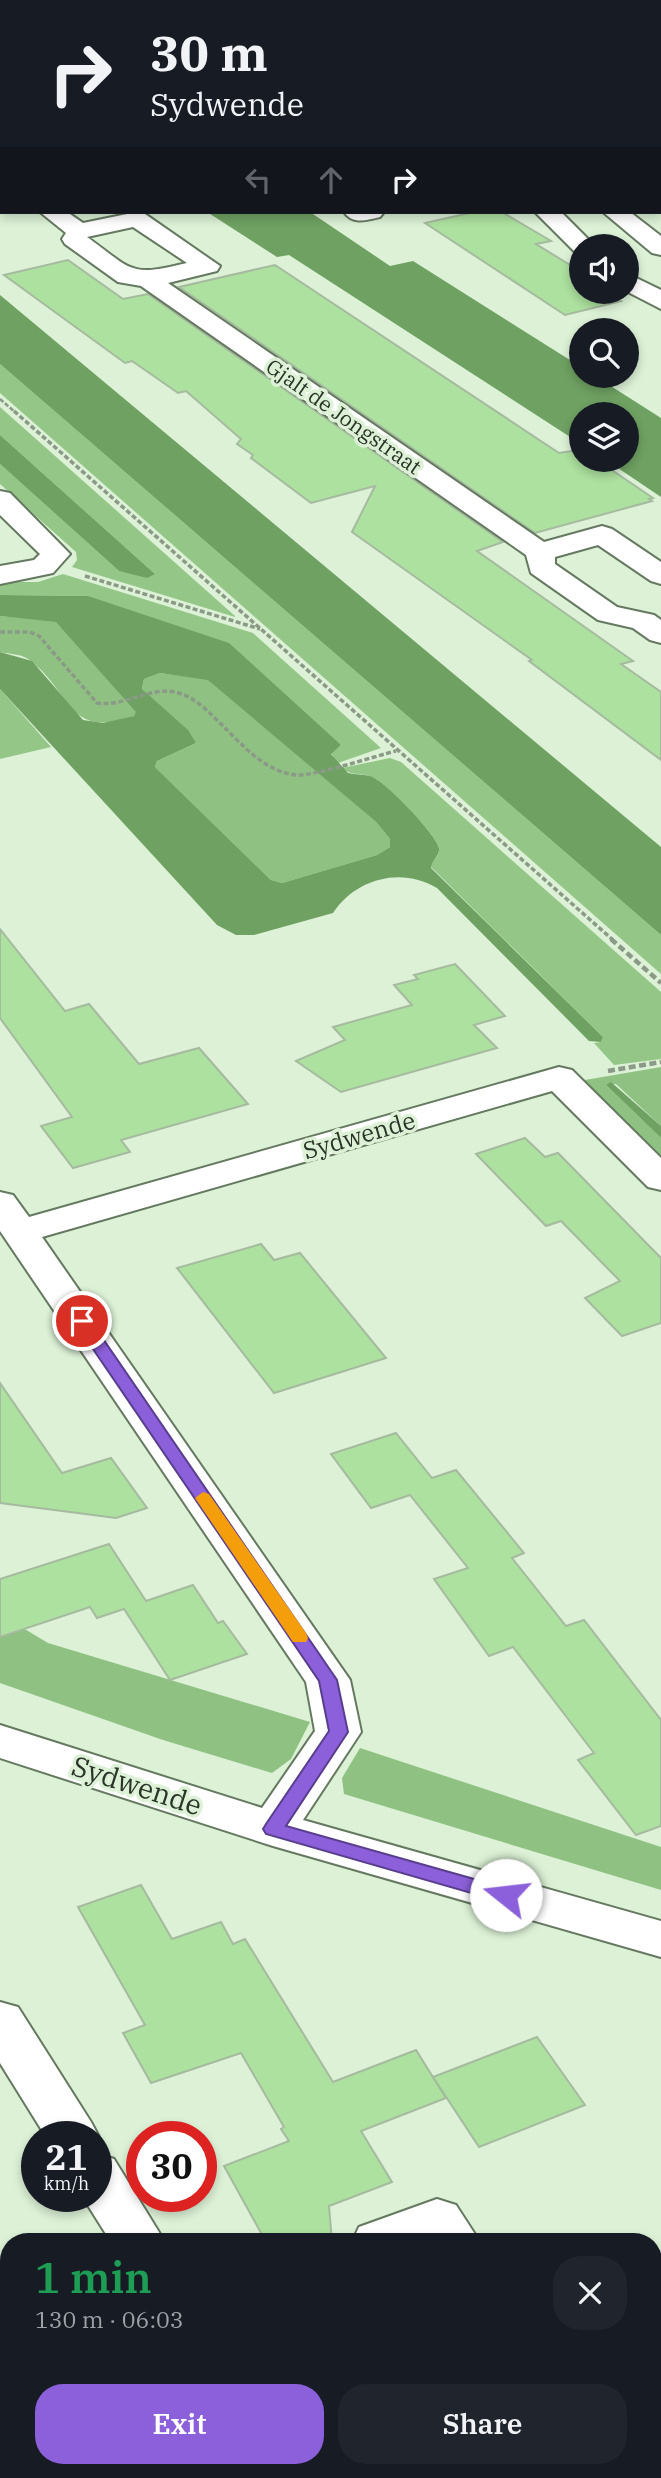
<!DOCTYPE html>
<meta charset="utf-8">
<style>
:root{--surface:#171b24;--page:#20242c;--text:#f1f3f6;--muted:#9ea1a6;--accent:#8b60da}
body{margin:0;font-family:"IBM Plex Serif",serif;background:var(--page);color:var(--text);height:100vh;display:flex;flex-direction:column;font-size:26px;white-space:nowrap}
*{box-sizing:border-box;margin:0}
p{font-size:23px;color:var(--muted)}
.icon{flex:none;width:38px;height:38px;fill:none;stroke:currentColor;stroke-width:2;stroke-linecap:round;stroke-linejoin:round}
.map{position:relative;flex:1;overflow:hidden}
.sheet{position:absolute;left:0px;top:2233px;width:662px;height:245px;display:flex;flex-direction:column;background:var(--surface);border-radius:28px 28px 0 0;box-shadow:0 4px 10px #0003}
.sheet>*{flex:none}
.top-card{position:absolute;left:0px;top:0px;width:662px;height:214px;box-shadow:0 4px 10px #0003;background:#171b24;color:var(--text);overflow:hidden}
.controls{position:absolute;left:569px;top:234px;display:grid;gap:14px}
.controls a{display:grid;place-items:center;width:70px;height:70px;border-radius:50%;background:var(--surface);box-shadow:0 4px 10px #0003;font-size:35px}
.speed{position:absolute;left:21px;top:2121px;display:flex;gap:14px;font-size:35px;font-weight:700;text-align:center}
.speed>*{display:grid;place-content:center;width:91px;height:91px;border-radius:50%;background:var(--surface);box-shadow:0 4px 10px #0003;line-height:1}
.speed small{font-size:18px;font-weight:400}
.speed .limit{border:10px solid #d22;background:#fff;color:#111}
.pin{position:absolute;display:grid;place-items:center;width:60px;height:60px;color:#fff;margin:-30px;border:4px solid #fff;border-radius:50%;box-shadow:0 2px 7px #0007}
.me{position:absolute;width:77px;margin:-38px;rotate:286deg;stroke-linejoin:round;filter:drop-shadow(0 0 5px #0008)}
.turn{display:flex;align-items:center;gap:24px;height:147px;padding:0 35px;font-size:32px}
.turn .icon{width:91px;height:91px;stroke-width:2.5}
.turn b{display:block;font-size:49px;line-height:60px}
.lanes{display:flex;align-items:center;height:66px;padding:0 35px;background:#0003;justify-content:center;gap:35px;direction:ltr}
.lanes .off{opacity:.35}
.round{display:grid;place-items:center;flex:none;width:74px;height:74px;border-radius:28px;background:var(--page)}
.head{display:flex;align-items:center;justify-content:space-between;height:119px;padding:0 35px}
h1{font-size:42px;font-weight:600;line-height:52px;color:#1e9e55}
.cta{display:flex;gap:14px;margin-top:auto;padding:14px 35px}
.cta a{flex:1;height:80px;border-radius:28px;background:var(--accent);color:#fff;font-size:28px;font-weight:600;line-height:80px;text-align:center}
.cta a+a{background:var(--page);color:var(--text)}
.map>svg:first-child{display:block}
.green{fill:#94c787}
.forest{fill:#8fc282}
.water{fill:#6fa162;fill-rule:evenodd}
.building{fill:#ade19f;stroke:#a5ba9f;stroke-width:2}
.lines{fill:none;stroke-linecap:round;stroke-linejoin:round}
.minor-casing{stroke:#657960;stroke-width:4}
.path-far2{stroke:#8b9a86;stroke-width:2.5;stroke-dasharray:4.5 2;stroke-linecap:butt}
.path-far1{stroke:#8b9a86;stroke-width:3.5;stroke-dasharray:5 2.5;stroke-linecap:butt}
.path{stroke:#8b9a86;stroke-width:4.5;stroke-dasharray:7 3.5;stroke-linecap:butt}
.minor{fill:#fff;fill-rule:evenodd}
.route{fill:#8b60da;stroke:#5a3e8e;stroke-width:2}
.slow{fill:#f59e0b}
.labels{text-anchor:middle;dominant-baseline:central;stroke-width:7;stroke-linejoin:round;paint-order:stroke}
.far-street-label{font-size:21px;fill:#2b3429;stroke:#dcf1d6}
.street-label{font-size:24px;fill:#2b3429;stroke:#dcf1d6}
.near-street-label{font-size:28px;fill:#2b3429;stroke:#dcf1d6}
</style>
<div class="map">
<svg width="661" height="2478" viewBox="0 0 661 2478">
<rect width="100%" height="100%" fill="#dcf1d6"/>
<g class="green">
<path d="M0 364 661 935V974L0 393Z"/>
<path d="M0 407 235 616V617L72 567 77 560 76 552 0 484V464L119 571 155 574 0 435Z"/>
<path d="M63 574 253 633 381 748 338 763 331 753 341 745 88 596 0 595V582H38Z"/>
<path d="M0 689 51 747 0 759Z"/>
<path d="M390 758 401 762 661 992V1059L614 1065 594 1043 601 1042 603 1037 431 867C432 860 440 857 439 848 437 834 387 785 372 777 362 772 352 777 342 768Z"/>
<path d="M0 2452 9 2455V2469H47L70 2478H0Z"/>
</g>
<g class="forest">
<path d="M0 616 56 621 127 699 137 712 134 716C67 740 72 693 31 661 23 654 10 654 0 652Z"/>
<path d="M160 673 208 679 376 822 390 839V847L377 855 282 883 271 880 155 767 157 761 196 743 142 689 144 679Z"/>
<path d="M661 1067V1126L616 1084 606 1085 661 1138V1160L579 1081Z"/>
<path d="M0 1605 13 1622 48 1643 310 1722 291 1759 272 1773 163 1740 0 1683Z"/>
<path d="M360 1748 661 1847V1890L344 1794 342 1778Z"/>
</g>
<g class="water">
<path d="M207 212H310L390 266 413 261 581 367V376H595L661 418V497L606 460H626V415H581V444L289 255 277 257Z"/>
<path d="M0 295 661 847V935L0 364Z"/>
<path d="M0 435 155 574 147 578 119 571 0 464Z"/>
<path d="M0 595 88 596 229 643 341 745 331 754 348 773C355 775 363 774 370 776 384 780 437 835 439 848 440 856 432 860 431 868L603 1037 601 1042 589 1041 437 888C401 866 355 879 333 913L254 935H236L217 925 0 689V652L32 661 83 720 103 723 134 716 136 712 56 622 0 616ZM160 673 208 680 376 822 390 839V847L377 855 282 883 271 880 155 767 157 761 196 743 188 730 142 689 144 679Z"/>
<path d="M611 1082 661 1126V1138L606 1085Z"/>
<path d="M0 2361 9 2364V2455L0 2451Z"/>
<path d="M47 2469H288L312 2478H70Z"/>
</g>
<g class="building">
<path d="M474 212H502L551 241 536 244 578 270 571 271 581 277V292H606L621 301 565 315 425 223Z"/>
<path d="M68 260 123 299 148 294 503 542 477 551 633 661 621 664 661 692V760L529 661 532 660 352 532 375 486 311 503 251 458 253 455 237 444 241 439 186 391 178 393 132 361 125 363 4 275Z"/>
<path d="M275 265 559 453 579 450 581 460H597L653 498 649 499 652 501 535 533 179 287Z"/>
<path d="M0 929 65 1011 89 1004 139 1064 199 1048 248 1104 121 1140 130 1152 73 1168 41 1126 72 1117 0 1018Z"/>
<path d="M455 964 505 1016 474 1025 497 1048 341 1092 296 1061 345 1040 333 1027 412 1005 394 985 418 979 414 975Z"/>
<path d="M525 1138 545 1157 558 1153 661 1258V1323L622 1336 585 1298 620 1281 561 1221 546 1226 476 1154Z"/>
<path d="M261 1244 274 1260 300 1253 386 1358 274 1393 177 1268Z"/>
<path d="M0 1383 62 1473 111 1458 147 1508 116 1518 0 1503Z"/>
<path d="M396 1433 432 1478 456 1470 524 1553 512 1558 566 1626 584 1620 661 1720V1826L636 1835 578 1760 594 1753 513 1647 489 1656 434 1579 468 1568 410 1495 371 1508 331 1454Z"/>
<path d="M109 1544 146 1601 193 1585 218 1623 223 1621 247 1654 170 1680 124 1609 97 1618 90 1607 0 1637V1579Z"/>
<path d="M141 1885 172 1939 221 1922 233 1944 245 1939 333 2082 416 2050 446 2098 361 2131 392 2182 329 2206 332 2242H266L224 2166 289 2141 281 2129 284 2127 241 2053 151 2083 123 2033 145 2025 78 1907Z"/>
<path d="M537 2037 585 2105 479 2147 433 2077Z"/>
</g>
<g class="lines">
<defs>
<g id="minor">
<path d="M163 0H183L162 2Z"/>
<path d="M270 0H291L292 2H271Z"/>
<rect x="0" y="15" width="2" height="13"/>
<path d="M0 53H2L0 67Z"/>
<path d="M40 212H67L83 223 137 212 145 214 220 266 217 271 168 283 544 542 602 526 612 529 661 562V584L651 581 598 545 555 557V564L617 607 654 615 661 620V643L650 640 633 628 598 620 531 573 526 555 141 286 118 282 65 244 62 239 66 233ZM133 227 187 263C129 277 134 271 87 237Z"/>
<path d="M344 212H384L380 217C367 220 353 225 344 212Z"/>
<path d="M535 212H561L596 247H581V254L575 252Z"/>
<path d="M603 212H630L661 236V255L652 253Z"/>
<path d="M626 273 661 290V309L626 291Z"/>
<path d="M0 491 10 493 70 554 53 573 0 584V566L34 560 40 554 0 515Z"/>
<path d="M559 1067 572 1070 661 1158V1190L648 1187 552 1091 42 1237 350 1680 361 1732 303 1820 661 1921V1957L273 1846 0 1758V1725L262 1808 315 1731 306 1682 0 1231V1192L13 1195 29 1217Z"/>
<path d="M0 2002 18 2007 91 2122 99 2137 96 2142V2137H46L0 2063Z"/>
<path d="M96 2153 114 2159 165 2242H111L82 2196H96Z"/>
<path d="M437 2199 456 2205 480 2242H352L359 2227Z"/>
<path d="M653 2463 657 2472 654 2478H603L599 2469H653Z"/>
</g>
</defs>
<use href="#minor" class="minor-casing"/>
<path class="path-far2" d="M0 399 16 413"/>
<g class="path-far1">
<path d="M14 411 613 940"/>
<path d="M85 576 260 629"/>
<path d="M0 632H30L39 636 97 703C124 707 149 687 175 692 194 696 210 713 223 726 243 746 267 773 297 775 315 776 375 756 396 751"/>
</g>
<g class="path">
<path d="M611 939 661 983"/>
<path d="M608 1071 661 1062"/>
</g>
<use href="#minor" class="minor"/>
</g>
<path class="route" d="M82 1316 88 1317 337 1680 348 1732 286 1826 513 1890 516 1895 513 1901 506 1903 266 1834 263 1829 266 1824 329 1731 319 1681 74 1321Z"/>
<path class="slow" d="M203 1492 209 1494 306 1633 308 1638 306 1642H293L195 1498Z"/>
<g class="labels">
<g class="far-street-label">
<text transform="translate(344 416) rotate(35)">Gjalt de Jongstraat</text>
</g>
<g class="street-label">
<text transform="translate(359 1135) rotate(-16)">Sydwende</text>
</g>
<g class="near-street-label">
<text transform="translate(137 1785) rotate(18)">Sydwende</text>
</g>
</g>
</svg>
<div class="controls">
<a><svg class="icon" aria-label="sound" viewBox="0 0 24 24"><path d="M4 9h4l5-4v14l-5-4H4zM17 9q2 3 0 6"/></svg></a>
<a><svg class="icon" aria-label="search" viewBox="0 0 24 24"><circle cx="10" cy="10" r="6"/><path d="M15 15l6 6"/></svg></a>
<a><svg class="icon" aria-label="layers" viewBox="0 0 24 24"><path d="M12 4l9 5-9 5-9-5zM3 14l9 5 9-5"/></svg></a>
</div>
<div class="speed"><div>21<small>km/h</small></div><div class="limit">30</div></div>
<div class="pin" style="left:82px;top:1321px;background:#d93025"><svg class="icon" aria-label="arrive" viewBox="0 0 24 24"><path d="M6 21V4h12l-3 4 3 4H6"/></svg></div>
<svg class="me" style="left:506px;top:1895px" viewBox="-20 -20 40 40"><circle r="19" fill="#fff"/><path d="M0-13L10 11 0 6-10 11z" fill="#8b60da"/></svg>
<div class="top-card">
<div class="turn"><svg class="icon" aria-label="right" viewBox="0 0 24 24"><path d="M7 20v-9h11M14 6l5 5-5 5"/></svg><div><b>30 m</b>Sydwende</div></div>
<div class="lanes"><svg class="icon off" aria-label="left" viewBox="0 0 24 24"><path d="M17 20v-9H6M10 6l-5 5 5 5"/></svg><svg class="icon off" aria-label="ahead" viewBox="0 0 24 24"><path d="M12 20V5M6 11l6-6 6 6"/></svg><svg class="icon" aria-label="right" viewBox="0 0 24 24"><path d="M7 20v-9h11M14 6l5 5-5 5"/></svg></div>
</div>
<section class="sheet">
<div class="head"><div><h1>1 min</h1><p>130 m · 06:03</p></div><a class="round"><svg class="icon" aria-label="close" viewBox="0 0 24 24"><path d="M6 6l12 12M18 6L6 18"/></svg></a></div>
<div class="cta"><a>Exit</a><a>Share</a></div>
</section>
</div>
